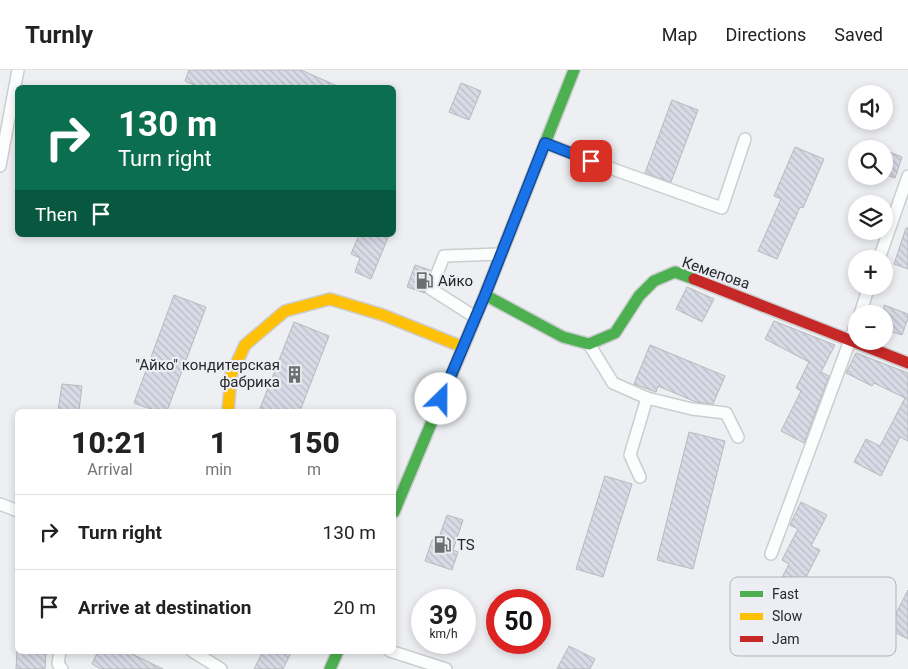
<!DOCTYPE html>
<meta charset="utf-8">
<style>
:root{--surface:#fff;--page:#f2f2f2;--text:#222;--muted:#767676;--line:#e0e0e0}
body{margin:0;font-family:Roboto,sans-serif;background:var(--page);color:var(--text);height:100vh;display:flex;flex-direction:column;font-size:19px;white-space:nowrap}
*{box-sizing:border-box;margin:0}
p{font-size:16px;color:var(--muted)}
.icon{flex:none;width:28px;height:28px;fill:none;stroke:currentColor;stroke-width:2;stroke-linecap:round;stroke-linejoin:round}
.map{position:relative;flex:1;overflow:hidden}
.sheet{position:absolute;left:15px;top:339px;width:381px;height:245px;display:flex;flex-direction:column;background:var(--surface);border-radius:8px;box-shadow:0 2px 8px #0003}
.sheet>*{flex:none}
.hud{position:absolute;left:15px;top:15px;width:381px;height:152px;border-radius:8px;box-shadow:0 2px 8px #0003;background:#0b6e4f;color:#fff;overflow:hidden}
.tools{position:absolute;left:848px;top:15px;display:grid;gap:10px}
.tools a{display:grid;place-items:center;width:45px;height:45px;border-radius:50%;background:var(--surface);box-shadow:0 2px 8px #0003;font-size:25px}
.speed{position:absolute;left:411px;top:519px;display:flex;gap:10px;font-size:25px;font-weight:700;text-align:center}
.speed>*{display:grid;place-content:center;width:65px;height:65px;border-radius:50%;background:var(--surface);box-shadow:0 2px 8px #0003;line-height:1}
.speed small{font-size:12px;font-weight:400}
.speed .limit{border:8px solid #d22;background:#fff;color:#111}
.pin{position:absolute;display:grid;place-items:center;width:42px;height:42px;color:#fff;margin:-21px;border-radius:10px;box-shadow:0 2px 8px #0006}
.me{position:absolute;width:55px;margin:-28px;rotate:23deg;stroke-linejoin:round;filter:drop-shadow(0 0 4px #0008)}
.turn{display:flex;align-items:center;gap:18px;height:105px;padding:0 20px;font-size:22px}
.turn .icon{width:65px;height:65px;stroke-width:2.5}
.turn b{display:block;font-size:35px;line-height:42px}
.then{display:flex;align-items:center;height:48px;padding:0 20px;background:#0003;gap:10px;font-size:19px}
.eta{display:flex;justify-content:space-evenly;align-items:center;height:85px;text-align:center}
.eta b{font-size:30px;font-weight:800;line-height:35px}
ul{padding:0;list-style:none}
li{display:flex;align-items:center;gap:15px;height:75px;padding:0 20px;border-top:1px solid var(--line)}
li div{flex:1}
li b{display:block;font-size:19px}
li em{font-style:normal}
header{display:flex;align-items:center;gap:30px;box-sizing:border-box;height:70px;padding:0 25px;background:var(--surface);border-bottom:1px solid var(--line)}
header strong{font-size:24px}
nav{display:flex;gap:28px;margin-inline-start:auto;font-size:18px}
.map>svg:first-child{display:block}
.building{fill:url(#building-back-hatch);stroke:#b8b9bb}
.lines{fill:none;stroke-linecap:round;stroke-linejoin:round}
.street-casing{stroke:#cccdd0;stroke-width:14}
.fast-casing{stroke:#cccdd0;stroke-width:14}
.slow-casing{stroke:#cccdd0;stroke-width:14}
.jam-casing{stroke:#cccdd0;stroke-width:14}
.street{stroke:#fcfdfd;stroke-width:11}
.fast{stroke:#4caf50;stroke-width:11}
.slow{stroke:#ffc107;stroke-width:11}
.jam{stroke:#c62828;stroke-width:11}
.route-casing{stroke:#114b97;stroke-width:12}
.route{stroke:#1a73e8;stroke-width:9}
.labels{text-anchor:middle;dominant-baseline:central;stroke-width:4.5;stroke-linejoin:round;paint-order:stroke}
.street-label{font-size:15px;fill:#27282a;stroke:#eceef4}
.poi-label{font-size:15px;fill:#27282a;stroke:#eceef4;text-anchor:start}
.key{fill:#eceef4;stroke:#b1b3b7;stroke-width:1}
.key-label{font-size:14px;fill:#27282a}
</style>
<header>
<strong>Turnly</strong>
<nav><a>Map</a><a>Directions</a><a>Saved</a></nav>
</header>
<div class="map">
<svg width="908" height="599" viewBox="0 0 908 599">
<defs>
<pattern id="building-back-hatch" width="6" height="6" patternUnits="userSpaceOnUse" patternTransform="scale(1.25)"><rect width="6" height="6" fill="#d8dbe6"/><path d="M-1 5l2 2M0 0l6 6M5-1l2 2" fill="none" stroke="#b9bcc5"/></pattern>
</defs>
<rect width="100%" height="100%" fill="#eeeff2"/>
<g class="building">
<path d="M189 0H301L342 18H201L185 11Z"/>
<path d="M461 13 481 21 469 50 449 42Z"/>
<path d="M672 30 698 40 671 112 645 103Z"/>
<path d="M795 77 824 89 803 138 800 137 777 189 758 181 781 129 774 126Z"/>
<path d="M884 80 902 87 895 108 884 104Z"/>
<path d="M906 158H908V199L894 194Z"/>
<path d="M359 165H389L371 209 355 202 360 188 351 184Z"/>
<path d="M415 195 430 200 424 217 425 223 407 217Z"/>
<path d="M687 217 714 229 702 252 676 239Z"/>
<path d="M174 225 206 237 167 341H156L134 333Z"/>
<path d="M884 235 908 244V248L902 265 884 259Z"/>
<path d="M774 251 835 275 821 302 829 306 804 373 781 361 801 321 796 318 809 292 765 269Z"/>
<path d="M294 252 329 266 300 341H259Z"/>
<path d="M650 275 725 306 713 334 696 332 658 316 656 322 634 314Z"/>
<path d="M856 283 908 303V371L900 367 881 406 854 392 866 369 880 376 905 328 874 313 872 316 846 303Z"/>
<path d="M62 314 82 316 79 341H58Z"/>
<path d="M689 362 725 371 693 499 657 490Z"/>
<path d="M605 406 632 414 603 507 576 499Z"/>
<path d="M801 432 827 445 811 476 820 480 804 511 811 515 800 538 773 525 789 494 782 490 798 459 790 455Z"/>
<path d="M447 445 463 450 453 480 458 482 452 500 425 491 432 470H438Z"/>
<path d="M908 520V569L888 559Z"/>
<path d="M569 576 595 589 590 599H557Z"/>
<path d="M17 581H46L45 599H16Z"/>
<path d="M98 581H126L163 599H101L92 594Z"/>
<path d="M263 581H292L283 599H254Z"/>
</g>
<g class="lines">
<defs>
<g id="street">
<path d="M545 73 621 102 722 138 745 69"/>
<path d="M0 96 18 0"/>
<path d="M879 189 908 106"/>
<path d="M860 244 869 216"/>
<path d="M475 247 431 219 444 186 501 184"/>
<path d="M589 274 613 313 647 328 630 385 640 407"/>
<path d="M647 328 692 339 726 343 738 367"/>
<path d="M0 434 18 441"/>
<path d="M771 484 856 254"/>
<path d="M60 581 58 594 62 599"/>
<path d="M192 581 221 599"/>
<path d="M390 581 446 599"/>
</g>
<g id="fast">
<path d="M485 225 563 267 589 274 615 263 639 226 654 211 675 202 694 209"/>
<path d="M394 442 485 225 574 0"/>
<path d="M330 599 338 581"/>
</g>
<path id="slow" d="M228 341 231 305 245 275 285 241 330 229 383 245 463 277"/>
<path id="jam" d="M694 209 908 293"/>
</defs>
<use href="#street" class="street-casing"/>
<use href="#fast" class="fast-casing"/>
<use href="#slow" class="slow-casing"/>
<use href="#jam" class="jam-casing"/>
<use href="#street" class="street"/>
<use href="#fast" class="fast"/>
<use href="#slow" class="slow"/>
<use href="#jam" class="jam"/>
</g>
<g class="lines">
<defs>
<path id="route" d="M441 329 485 225 545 73 591 91"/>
</defs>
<use href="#route" class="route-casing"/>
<use href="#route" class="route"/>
</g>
<defs>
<symbol id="fuel-bare" viewBox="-9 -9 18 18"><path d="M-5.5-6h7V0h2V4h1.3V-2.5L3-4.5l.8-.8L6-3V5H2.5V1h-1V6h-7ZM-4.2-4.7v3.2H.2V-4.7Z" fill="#6d6e70" stroke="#eceef4" stroke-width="2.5" paint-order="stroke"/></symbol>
<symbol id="building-bare" viewBox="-9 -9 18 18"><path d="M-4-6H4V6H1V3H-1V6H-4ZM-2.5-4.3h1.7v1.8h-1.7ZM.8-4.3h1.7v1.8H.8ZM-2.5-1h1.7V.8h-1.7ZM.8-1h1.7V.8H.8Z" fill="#6d6e70" stroke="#eceef4" stroke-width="2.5" paint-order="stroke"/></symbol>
</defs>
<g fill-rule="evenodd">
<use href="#fuel-bare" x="412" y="198" width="25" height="25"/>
<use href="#building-bare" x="282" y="292" width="25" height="25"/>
<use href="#fuel-bare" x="430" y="462" width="25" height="25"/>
</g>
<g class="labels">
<g class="street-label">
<text transform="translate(716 203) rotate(19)">Кемепова</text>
</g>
<g class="poi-label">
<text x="438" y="211">Айко</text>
<text x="280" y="295" text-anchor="end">"Айко" кондитерская<tspan x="280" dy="17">фабрика</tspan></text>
<text x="457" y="475">TS</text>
</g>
</g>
<rect x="730" y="507" width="166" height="79" rx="8" class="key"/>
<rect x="740" y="521" width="23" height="6" fill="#4caf50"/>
<rect x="740" y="543" width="23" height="7" fill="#ffc107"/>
<rect x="740" y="566" width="23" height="6" fill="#c62828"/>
<g class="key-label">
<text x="772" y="529">Fast</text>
<text x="772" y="551">Slow</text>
<text x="772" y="574">Jam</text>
</g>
</svg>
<div class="tools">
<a><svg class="icon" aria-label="sound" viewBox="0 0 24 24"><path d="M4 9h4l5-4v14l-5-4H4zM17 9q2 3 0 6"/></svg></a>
<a><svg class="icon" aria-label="search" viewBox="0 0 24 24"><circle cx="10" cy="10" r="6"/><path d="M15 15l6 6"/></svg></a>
<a><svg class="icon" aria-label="layers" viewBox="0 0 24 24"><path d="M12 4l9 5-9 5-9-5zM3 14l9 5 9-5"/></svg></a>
<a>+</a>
<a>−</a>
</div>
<div class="speed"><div>39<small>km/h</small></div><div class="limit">50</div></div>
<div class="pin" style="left:591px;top:91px;background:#d93025"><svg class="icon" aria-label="arrive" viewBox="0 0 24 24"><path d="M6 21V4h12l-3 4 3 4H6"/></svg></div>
<svg class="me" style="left:441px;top:329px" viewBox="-20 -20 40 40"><circle r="19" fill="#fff"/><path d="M0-13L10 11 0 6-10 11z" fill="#1a73e8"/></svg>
<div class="hud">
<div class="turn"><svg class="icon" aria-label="right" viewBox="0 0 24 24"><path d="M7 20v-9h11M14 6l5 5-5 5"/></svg><div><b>130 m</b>Turn right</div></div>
<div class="then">Then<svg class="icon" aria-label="arrive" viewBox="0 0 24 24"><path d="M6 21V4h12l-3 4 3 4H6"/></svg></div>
</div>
<section class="sheet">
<div class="eta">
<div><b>10:21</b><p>Arrival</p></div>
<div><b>1</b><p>min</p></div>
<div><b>150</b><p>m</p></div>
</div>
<ul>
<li><svg class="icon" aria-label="right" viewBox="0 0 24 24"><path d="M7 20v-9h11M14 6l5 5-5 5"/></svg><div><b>Turn right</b></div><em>130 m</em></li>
<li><svg class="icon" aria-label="arrive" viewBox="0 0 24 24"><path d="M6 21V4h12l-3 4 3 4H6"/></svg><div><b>Arrive at destination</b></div><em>20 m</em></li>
</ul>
</section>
</div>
